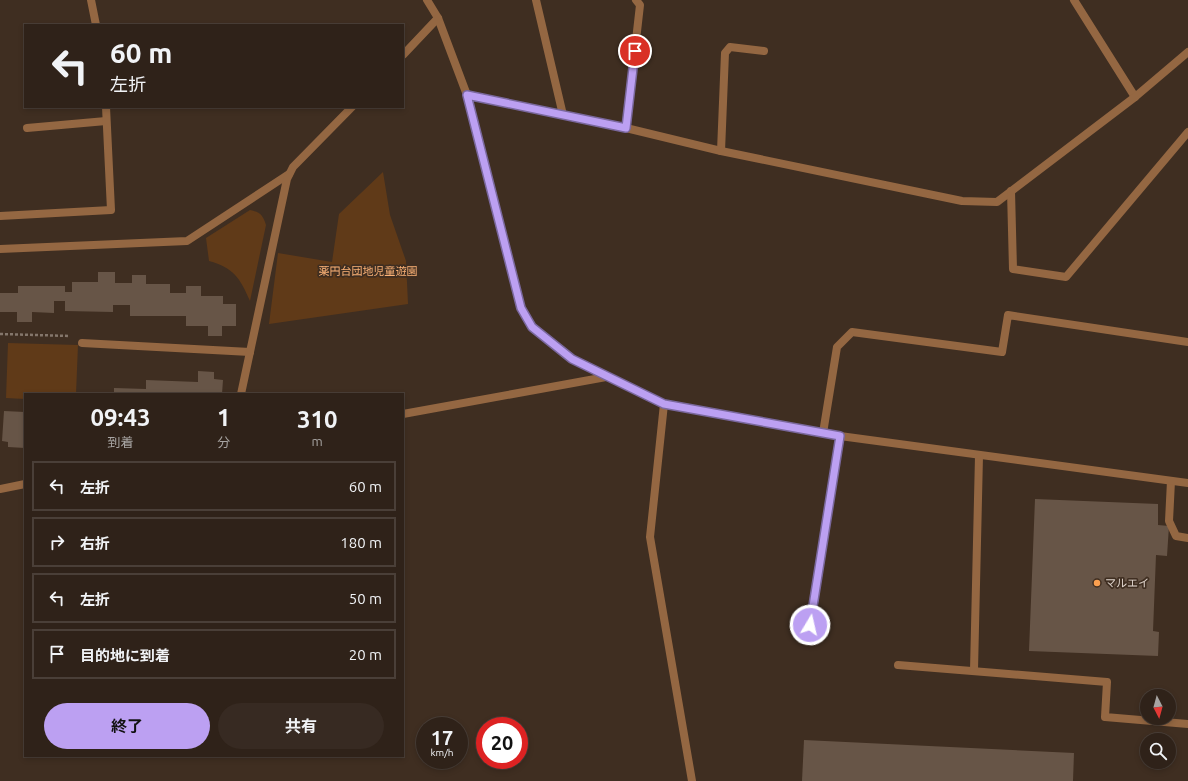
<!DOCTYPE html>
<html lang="ja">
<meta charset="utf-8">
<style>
:root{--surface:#2f2219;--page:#372a22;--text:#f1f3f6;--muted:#a7a4a2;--line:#4a3f38;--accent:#bca0f2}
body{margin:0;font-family:Ubuntu,"Noto Sans JP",sans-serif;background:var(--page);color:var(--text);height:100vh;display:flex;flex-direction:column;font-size:15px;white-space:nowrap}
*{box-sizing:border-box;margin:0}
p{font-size:13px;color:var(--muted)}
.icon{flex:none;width:22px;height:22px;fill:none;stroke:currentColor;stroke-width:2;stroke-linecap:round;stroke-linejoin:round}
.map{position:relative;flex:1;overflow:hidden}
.details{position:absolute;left:24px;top:393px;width:380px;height:364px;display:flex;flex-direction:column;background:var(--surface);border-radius:0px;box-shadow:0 2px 6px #0003,0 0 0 1px var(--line)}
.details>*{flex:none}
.banner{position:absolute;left:24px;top:24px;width:380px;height:84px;border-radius:0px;box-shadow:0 2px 6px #0003,0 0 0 1px var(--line);background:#2f2219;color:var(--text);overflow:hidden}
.needle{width:26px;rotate:174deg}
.buttons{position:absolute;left:1140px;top:689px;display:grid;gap:8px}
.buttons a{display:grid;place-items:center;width:36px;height:36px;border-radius:50%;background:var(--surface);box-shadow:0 2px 6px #0003,0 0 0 1px var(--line);font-size:20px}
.speed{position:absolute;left:416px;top:717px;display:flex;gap:8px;font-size:20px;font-weight:700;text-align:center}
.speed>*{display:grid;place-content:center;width:52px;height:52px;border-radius:50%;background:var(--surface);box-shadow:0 2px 6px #0003,0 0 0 1px var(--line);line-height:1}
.speed small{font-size:10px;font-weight:400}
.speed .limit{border:6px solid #d22;background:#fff;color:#111}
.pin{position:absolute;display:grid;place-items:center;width:34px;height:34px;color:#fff;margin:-17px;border:2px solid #fff;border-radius:50%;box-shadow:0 1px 4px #0007}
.me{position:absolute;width:44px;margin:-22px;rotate:9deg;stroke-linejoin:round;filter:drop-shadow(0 0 3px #0008)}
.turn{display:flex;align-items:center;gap:14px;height:84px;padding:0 20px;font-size:18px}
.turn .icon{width:52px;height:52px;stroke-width:2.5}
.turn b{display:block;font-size:28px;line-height:34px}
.eta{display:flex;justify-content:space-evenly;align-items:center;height:68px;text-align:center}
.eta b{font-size:24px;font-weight:700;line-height:28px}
.cta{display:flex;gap:8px;margin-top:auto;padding:8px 20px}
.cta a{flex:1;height:46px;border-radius:24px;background:var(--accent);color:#111;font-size:16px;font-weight:700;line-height:46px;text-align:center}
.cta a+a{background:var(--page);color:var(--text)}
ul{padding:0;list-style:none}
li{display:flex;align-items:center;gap:12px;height:50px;margin:0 8px 6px;padding:0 12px;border:2px solid var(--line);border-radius:0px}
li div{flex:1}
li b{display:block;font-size:15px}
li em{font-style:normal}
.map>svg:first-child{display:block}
.green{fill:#603a18}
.building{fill:#675547}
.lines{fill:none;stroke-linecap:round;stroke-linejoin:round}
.path{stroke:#84766b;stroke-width:2.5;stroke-dasharray:3 2;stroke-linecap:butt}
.lane{stroke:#946742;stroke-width:8}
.street{stroke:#946742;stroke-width:8}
.route-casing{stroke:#7a689d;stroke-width:10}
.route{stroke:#bca0f2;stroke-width:7}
.poi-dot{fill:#fa9f4f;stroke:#3f2e21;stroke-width:1.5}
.labels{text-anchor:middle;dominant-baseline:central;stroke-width:3.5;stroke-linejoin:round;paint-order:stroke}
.park-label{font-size:11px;fill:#fcb276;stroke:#3f2e21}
.poi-label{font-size:11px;fill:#e0d5cd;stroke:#3f2e21;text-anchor:start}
</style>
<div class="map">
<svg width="1188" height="781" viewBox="0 0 1188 781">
<rect width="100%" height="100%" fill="#3f2e21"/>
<g class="green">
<path d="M383 172 390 215 406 261 408 304 269 324 278 253 332 262 339 214Z"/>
<path d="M250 210C260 212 263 215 266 225L250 301C240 278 234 268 209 261L206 238Z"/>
<path d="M8 343 78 345 76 394H25V399L6 398Z"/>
</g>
<g class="building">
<path d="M98 272H115V283H132V275H146V284H170V293H186V286H201V296H223V304H236V326H222V336H208V326H186V316H130V305H113V312L65 311V301H54V313L32 312V322H17V312H0V293H18V286H65V292H72V282H98Z"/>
<path d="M198 371 214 372V379L223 380 222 394H114V388L146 389V380L198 382Z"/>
<path d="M4 411 25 412V448L8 447V442L2 441Z"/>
<path d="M1035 499 1158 504V525L1169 526 1167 556 1156 555 1153 631 1159 632 1158 656 1029 651Z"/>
<path d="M804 740 1074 753 1073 781H802Z"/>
</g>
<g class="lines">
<path class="path" d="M0 334 70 336"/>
<g class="lane">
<path d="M91 0 96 25"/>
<path d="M536 0 563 115"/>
<path d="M27 128 106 121"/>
<path d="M626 128 640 5 636 0"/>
<path d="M721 151 725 53 730 47 764 51"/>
<path d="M0 216 111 210 106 107"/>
<path d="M82 343 250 352"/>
<path d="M823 433 837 347 852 332 1002 352 1008 315 1188 342"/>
<path d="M1171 481 1169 521 1176 536 1188 538"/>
<path d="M808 641 840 436"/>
<path d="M898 665 1107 682 1105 717 1188 724"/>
<path d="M974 670 979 456"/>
</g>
<g class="street">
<path d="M427 0 438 18 467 95 521 308 532 327 571 359 664 404 840 436 1188 483"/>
<path d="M1074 0 1135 97"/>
<path d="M403 55 438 18"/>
<path d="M467 95 626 128 721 151 962 201 997 202 1135 97 1188 52"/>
<path d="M1011 191 1013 269 1066 277 1188 132"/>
<path d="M0 249 187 241 289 174"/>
<path d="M241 394 287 179 293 167 352 107"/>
<path d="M664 404 650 537 692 781"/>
<path d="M403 414 606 377"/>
<path d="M0 489 25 484"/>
</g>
</g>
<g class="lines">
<defs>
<path id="route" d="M635 51 626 128 467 95 521 308 532 327 572 359 664 404 840 436 810 625"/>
</defs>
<use href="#route" class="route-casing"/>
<use href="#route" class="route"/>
</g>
<circle class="poi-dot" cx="1097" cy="583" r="4"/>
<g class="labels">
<g class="park-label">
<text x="368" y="271">薬円台団地児童遊園</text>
</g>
<g class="poi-label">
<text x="1105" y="583">マルエイ</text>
</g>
</g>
</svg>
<div class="buttons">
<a><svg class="needle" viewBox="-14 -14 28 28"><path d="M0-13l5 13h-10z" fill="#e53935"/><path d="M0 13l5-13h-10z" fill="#a7a4a2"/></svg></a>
<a><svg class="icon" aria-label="search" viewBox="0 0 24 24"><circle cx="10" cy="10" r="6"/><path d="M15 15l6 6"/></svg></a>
</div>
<div class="speed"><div>17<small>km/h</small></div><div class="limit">20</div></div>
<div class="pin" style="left:635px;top:51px;background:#d93025"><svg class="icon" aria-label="arrive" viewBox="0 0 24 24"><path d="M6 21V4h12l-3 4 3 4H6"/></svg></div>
<svg class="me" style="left:810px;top:625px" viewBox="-20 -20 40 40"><circle r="17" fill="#bca0f2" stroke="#fff" stroke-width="3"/><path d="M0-11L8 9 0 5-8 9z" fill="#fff"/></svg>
<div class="banner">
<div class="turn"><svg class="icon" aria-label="left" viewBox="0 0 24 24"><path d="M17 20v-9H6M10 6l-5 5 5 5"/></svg><div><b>60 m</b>左折</div></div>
</div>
<section class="details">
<div class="eta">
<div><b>09:43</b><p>到着</p></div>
<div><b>1</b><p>分</p></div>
<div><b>310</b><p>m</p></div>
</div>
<ul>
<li><svg class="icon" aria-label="left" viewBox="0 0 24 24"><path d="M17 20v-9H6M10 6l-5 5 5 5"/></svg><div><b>左折</b></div><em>60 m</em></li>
<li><svg class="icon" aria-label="right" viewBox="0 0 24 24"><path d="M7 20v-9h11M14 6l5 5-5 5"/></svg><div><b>右折</b></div><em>180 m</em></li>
<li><svg class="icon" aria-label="left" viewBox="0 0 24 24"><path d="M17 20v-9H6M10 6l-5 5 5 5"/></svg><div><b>左折</b></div><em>50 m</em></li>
<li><svg class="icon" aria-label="arrive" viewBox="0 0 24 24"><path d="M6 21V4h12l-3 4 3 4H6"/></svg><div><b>目的地に到着</b></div><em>20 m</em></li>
</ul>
<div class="cta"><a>終了</a><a>共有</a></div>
</section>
</div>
